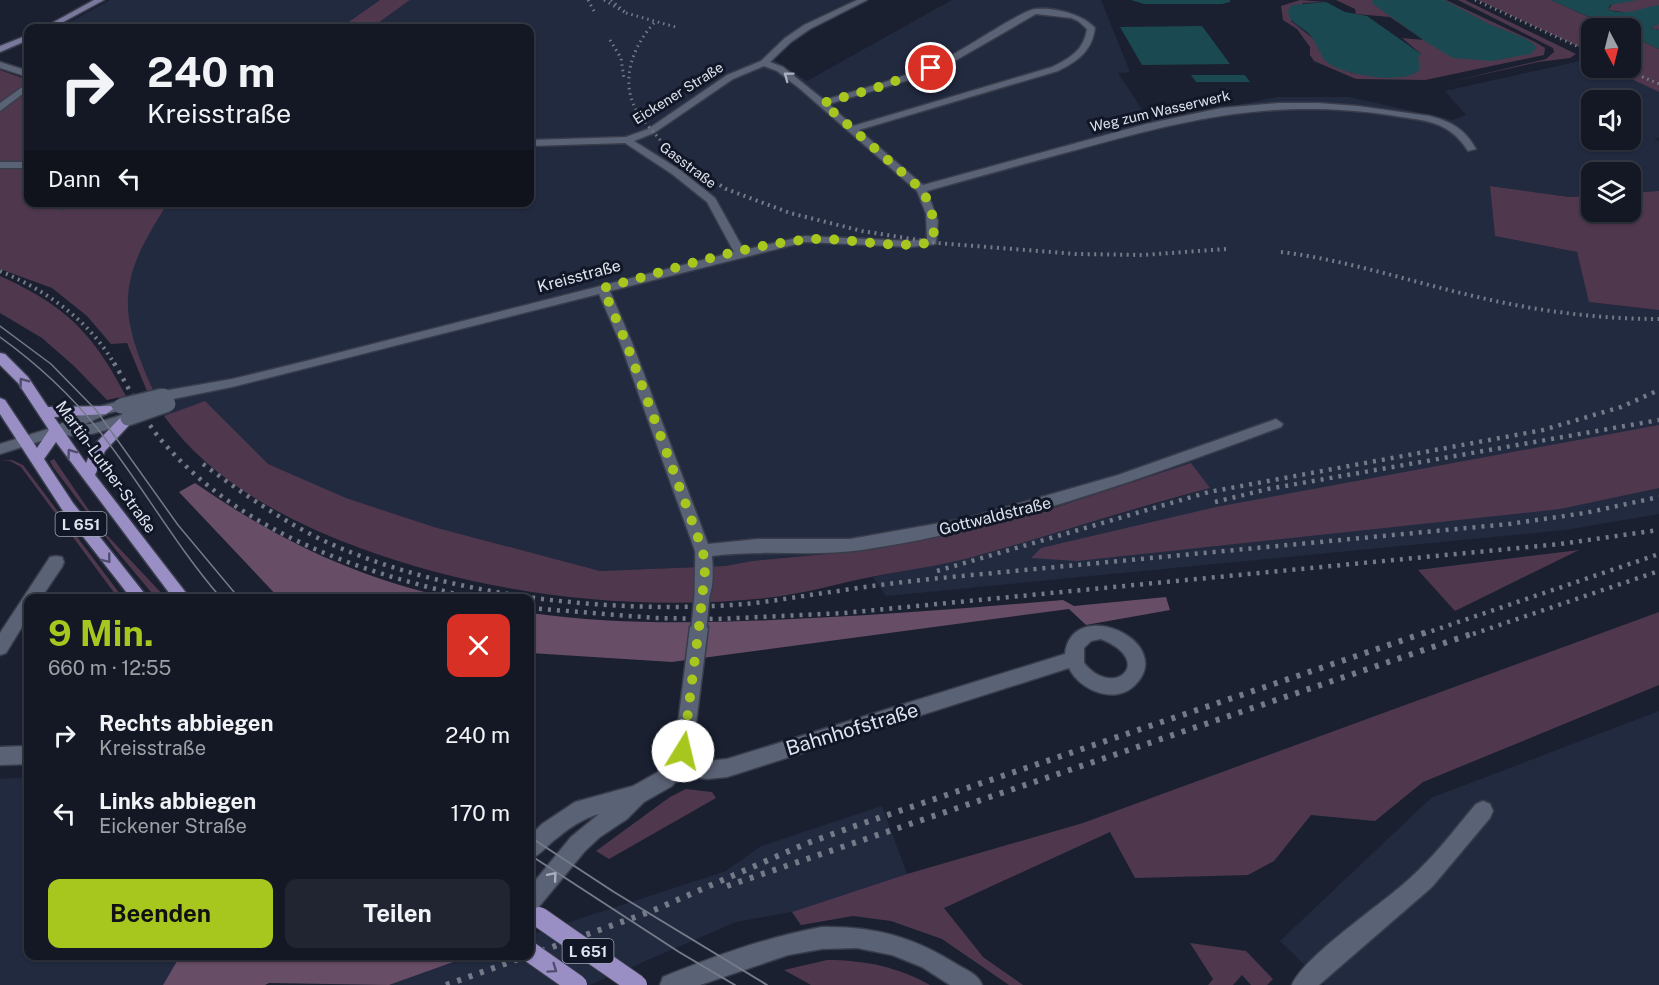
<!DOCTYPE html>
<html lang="de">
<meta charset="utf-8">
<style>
:root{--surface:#141824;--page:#212531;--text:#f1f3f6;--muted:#9da0a6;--line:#333741;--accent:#a7c71e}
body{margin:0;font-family:"Public Sans",sans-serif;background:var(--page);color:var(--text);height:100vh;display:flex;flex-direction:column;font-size:22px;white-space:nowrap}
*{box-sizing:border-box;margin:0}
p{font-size:20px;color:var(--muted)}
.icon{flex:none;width:33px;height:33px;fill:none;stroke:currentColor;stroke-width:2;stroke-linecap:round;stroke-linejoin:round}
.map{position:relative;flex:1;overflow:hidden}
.details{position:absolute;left:24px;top:594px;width:510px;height:366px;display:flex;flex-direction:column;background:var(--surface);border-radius:12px;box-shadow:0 2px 4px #0004,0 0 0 2px var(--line)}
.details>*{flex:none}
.banner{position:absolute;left:24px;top:24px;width:510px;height:183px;border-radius:12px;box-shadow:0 2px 4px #0004,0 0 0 2px var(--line);background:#141824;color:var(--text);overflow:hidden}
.needle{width:39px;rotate:173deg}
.buttons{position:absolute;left:1581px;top:18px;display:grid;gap:12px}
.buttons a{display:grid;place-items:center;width:60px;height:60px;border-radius:12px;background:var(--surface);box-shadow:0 2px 4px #0004,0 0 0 2px var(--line);font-size:30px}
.pin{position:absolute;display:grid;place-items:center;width:51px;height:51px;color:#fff;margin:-26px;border:3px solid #fff;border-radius:50%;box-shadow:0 2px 6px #0007}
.me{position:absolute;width:66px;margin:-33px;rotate:9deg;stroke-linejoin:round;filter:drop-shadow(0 0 4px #0008)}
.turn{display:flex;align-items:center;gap:21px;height:126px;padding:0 24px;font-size:27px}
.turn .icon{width:78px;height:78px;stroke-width:2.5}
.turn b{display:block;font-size:42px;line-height:51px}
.then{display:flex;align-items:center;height:57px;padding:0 24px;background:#0003;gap:12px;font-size:22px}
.round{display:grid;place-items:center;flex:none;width:63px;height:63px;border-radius:12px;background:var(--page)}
.headline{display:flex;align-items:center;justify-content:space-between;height:102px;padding:0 24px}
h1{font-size:36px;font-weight:700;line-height:45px;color:var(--accent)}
.action{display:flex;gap:12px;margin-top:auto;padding:12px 24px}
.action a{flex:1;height:69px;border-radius:12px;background:var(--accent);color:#111;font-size:24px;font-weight:700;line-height:69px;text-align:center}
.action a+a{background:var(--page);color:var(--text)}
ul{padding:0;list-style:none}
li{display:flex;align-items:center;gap:18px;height:78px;padding:0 24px}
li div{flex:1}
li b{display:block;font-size:22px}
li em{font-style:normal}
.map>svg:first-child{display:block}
.built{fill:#222a40;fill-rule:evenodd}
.green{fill:#4f384e}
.forest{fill:#674d66}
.water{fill:#1b4951}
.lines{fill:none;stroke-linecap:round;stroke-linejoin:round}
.street-casing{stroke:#393d4b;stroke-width:3}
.secondary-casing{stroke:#393d4b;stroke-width:3}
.primary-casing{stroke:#393d4b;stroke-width:3}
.street{fill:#5a6275;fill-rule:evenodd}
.secondary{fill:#7a789d;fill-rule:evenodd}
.primary{fill:#9a8fc5;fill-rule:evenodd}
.tram-far1{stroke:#757a88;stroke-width:1.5}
.tram{stroke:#757a88;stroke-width:2}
.rail-far3{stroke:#757a88;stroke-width:3;stroke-dasharray:1.5 4;stroke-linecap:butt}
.rail-far2{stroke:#757a88;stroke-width:4;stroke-dasharray:2 4.5;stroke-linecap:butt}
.rail-far1{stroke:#757a88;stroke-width:4.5;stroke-dasharray:3 6;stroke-linecap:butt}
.rail{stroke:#757a88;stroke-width:6;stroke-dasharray:4 8;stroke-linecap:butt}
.street-bridge-casing{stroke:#393d4b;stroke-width:18;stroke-linecap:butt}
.primary-bridge-casing{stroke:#393d4b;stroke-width:22;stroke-linecap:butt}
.street-bridge{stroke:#5a6275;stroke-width:15}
.primary-bridge{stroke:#9a8fc5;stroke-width:20}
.oneway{stroke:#a9afbe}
.oneway2{stroke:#4f4d6e}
.route{stroke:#a7c71e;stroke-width:10;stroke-dasharray:0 18}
.labels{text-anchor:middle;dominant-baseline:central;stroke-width:6;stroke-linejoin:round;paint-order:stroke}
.far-street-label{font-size:14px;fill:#dee3ee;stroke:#111726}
.shield{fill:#111726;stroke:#a0a6b2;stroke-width:1.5}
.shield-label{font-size:15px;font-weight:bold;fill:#dee3ee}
.street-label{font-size:16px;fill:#dee3ee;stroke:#111726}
.near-street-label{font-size:20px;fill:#dee3ee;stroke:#111726}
</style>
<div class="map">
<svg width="1659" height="985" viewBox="0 0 1659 985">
<rect width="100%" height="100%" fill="#1a2030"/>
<g class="built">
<path d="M110 0H380L340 28H59Z"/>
<path d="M410 0H854L824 14 786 39 766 55 807 81 952 0H1101L1130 72 1118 73 1147 117 1223 108 1277 97H1349L1453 120 1466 115 1445 91 1589 59 1591 60 1592 68H1608L1659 92V138H1654L1659 142V191L1631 193 1630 172H1592L1591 196 1569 197 1490 186 1495 236 1577 252 1590 302 1659 310V514L1565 530 886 596 873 577 966 558 1210 488 1191 464 1039 513 869 550 752 561 726 566 600 571 434 527 346 498 267 464 205 401 164 416 139 360 131 333 126 297 131 272 149 232 168 203 530 202V28H371ZM1592 100H1630V140H1592Z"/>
<path d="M1659 711V985H1325L1280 941 1431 798Z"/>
<path d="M28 777V956H180L163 985H0V779Z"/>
<path d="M882 806 907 874 792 912 736 922 590 985H389L470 956H530V935L726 871 761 846Z"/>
</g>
<g class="green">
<path d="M380 0H410L371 28H340Z"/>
<path d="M1300 0 1326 2 1303 3 1291 21 1315 40 1326 61 1352 73 1384 76 1421 54 1402 38 1424 40 1390 17 1356 14 1355 9 1336 0H1446L1535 42 1545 48 1544 55 1425 80 1356 79 1314 61 1310 55V47L1297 29 1283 20 1281 6Z"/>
<path d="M1458 0H1465L1576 54 1570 58 1538 62 1445 83 1546 59 1554 52 1553 48Z"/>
<path d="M1478 0H1551L1613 28H1592L1591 60 1584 58 1590 52Z"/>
<path d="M1602 0H1659V30L1651 28 1656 24 1630 13 1608 10 1612 4Z"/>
<path d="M1631 36 1659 49V92L1608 68H1630Z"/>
<path d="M0 70 28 80V202L168 203C119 278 116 308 153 390L147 391 127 343 111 344 87 316 52 288 0 269Z"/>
<path d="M1490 186 1569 197 1591 196 1592 212H1630L1631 193 1659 191V310L1589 302 1577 252 1495 236Z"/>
<path d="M0 276C66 306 92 332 126 396L107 400 74 366 42 338 0 313Z"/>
<path d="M205 401 268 464 346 498 434 527 600 571 726 566 752 561 869 550 1039 513 1191 463 1210 488C1129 509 1050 536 969 558 938 566 907 570 876 576 839 583 804 594 766 598 631 612 488 595 360 548 287 521 210 481 164 416Z"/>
<path d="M1659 425V488L1560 509 1077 561 1031 558 1041 548 1216 507Z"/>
<path d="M54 459 103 531 166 598H156L115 549 53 467 50 461Z"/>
<path d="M12 460 23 465 123 598H118L21 467 10 461H0Z"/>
<path d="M1579 550 1455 611 1418 570Z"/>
<path d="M1659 612V685L1423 782 1375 821 1311 815 1274 861 1248 875 1135 878 1110 832 944 908 983 957 1023 985H1009L942 939 891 921 853 916 801 925 792 912 907 874 1083 823Z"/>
<path d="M686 789 712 792 716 798 609 859 596 851 670 797Z"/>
<path d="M1190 943 1246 951 1273 979 1267 985H1251L1242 975 1233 985H1208L1213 979Z"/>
<path d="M827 960C864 960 898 967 930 985H811L784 970Z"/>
</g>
<g class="forest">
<path d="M195 483C274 538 356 578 450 598H279L179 492Z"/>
<path d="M1166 597 1170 610 1086 625 1069 609 672 662 530 653V613C624 626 718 623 812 618 896 614 979 607 1063 600L1074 606Z"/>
<path d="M180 956H470L389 985 269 983 265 985H163Z"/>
</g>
<g class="water">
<path d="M1131 0H1230V2L1222 4H1144Z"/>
<path d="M1373 0H1444L1489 24 1524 38 1534 44 1536 49 1530 54 1492 61 1453 58 1426 42 1372 3Z"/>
<path d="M1551 0H1638L1610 5 1608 10C1630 16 1639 8 1659 5V24L1651 28 1659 30V49L1631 36 1630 28H1614Z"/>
<path d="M1326 2 1345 12 1367 16 1421 54 1418 57 1420 69C1408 86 1343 75 1328 63 1319 56 1317 41 1308 33 1299 25 1288 22 1288 10L1292 5Z"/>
<path d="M1202 26 1230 64 1142 65 1120 27Z"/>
<path d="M1191 75H1245L1250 82H1196Z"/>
</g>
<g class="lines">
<defs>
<g id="street">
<path d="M857 0H867L810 29 791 42 770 62 783 67 824 100C865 88 907 77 946 58 964 50 1022 10 1035 9 1054 7 1083 14 1095 28 1092 51 1078 61 1058 71L859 130 923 185 1146 124 1221 108 1279 103H1318L1358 106 1430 116C1452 122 1465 129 1476 149L1468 151C1448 119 1423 121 1389 115 1273 98 1187 119 1076 150 1027 163 977 177 927 191L938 221 936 244 911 247 805 242 610 291 633 345 708 544 758 539H850L968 518 1118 475 1276 419 1283 424 1281 427C1144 478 1006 529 862 550 812 557 762 549 712 556 713 570 714 587 708 600L702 602 696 600C693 594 696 562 695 551L621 345 599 294 232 387 163 401 156 396 163 391 232 379 302 362 734 252 707 202 672 174 625 143 530 146V140L626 137 648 129 727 75 761 61 785 38 804 25ZM1036 14 1071 18 1078 21 1087 29C1084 50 1070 58 1052 67L853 126 829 104 909 80 953 62ZM764 66 777 71 799 88 917 191 926 214 927 239 911 241 805 236 744 250 715 198 680 170 634 141 654 133 733 79Z"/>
<path d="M0 62 28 71V77L0 68Z"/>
<path d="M28 83V90L0 111V103Z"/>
<rect x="0" y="162" width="28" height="6"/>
<path d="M58 202H68V206L63 209 59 208Z"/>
<path d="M121 401 126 403 128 406 126 409 109 413 83 425 96 423 128 413 135 418 133 421C115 427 80 441 63 434L0 454V444L51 428 101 406Z"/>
<path d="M56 556 62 557 64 562 62 567 41 598H28V617L6 653 0 655V633L50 557Z"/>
<path d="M699 620 705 622 708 627 694 740 689 758 707 761 727 759 1065 654C1072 594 1178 642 1135 685 1116 705 1080 691 1069 668L727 777 707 779 681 775 672 786 644 802 627 819 600 837 585 851 537 909 530 912V887L571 837 599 814C584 818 569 828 557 838 547 845 541 855 530 859V836L542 824 575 802 633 786 658 772 669 760 676 740 690 627 693 622ZM1101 639C1156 661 1114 700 1084 663V648L1091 641Z"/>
<path d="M28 746V764L0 765V747Z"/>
<path d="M1483 801 1490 804 1493 811 1490 818 1432 887 1319 985H1292C1303 957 1382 904 1408 880 1434 857 1454 830 1476 804Z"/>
<path d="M822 927C875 926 914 937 958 965 968 971 978 974 982 985H950L922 967 892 955 857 948 822 949 788 955 700 985H660L663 977C715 956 767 937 822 927Z"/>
</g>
<g id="secondary">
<path d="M94 0H104L52 28H43Z"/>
<path d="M28 35V40L0 52V46Z"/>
</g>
<path id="primary" d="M0 353 5 354 28 377 48 407 111 406 113 409 106 414 54 417 86 463 94 445 123 415H133L135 418 133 421 105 451 95 475 190 598H173L56 442 44 459 73 503 148 598H131L63 511 0 414V398L5 400 37 448 49 430 18 383 0 365Z"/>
</defs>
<use href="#street" class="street-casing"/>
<use href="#secondary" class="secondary-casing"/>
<use href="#primary" class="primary-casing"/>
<use href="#street" class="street"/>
<use href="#secondary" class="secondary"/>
<use href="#primary" class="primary"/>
<g class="tram-far1">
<path d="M0 326 51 364 96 410 178 525 239 598"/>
<path d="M0 337C36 363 69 393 97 428 141 483 175 545 221 598"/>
</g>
<g class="tram">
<path d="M530 837 614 892 767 985"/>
<path d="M530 855 679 952 735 985"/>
</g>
<g class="rail-far3">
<path d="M588 0 594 11"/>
<path d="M604 0 626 13 611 0"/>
<path d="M1475 0 1592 53"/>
<path d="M626 13 679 28"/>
<path d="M654 23C632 47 619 83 638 113 643 121 650 128 656 135 663 143 669 153 678 159"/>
<path d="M610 40 621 58 624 79"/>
<path d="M1622 68 1659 84"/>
</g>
<g class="rail-far2">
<path d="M676 157 726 189 790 213 862 231 937 243 1076 254 1143 255 1226 249"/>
<path d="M1281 252C1345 260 1406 280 1469 295 1531 310 1594 319 1659 319"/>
<path d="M0 271C47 291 89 320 115 365"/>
</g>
<g class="rail-far1">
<path d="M114 363C130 389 142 418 162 441 241 533 359 572 473 598"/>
<path d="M203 464C239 491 275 516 316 537 437 596 612 615 745 604 776 601 807 595 838 591 883 584 927 579 972 575 1151 558 1330 541 1509 524L1585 513 1659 497"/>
<path d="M1215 502 1268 489 1659 420"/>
<path d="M937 571 1209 492 1543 430 1621 407 1659 390"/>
<path d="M530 608 655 618 718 619 844 613 1560 544 1659 530"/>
<path d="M1423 634 1659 554"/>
<path d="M1473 634 1659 571"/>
</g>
<g class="rail">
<path d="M727 886 1477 632"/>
<path d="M530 955 652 911 805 844 855 826 1427 632"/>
<path d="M446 985 527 956"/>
</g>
<defs>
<g id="street-bridge">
<path d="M121 406 163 396"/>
<path d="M128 418 168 404"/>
<path d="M699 627 702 595"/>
</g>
<g id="primary-bridge">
<path d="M539 917 637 985"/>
<path d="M530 952 577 985"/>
</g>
</defs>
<use href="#street-bridge" class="street-bridge-casing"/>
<use href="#primary-bridge" class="primary-bridge-casing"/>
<use href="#street-bridge" class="street-bridge"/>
<use href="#primary-bridge" class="primary-bridge"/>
</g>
<defs><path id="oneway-chevron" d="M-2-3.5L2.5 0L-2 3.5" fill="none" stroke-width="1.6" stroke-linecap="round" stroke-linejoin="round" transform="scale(1.5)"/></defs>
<g class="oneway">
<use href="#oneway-chevron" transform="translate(788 76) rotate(-143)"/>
<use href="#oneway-chevron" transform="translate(553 876) rotate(-50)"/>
</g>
<g class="oneway2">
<use href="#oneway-chevron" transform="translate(23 382) rotate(-126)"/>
<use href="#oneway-chevron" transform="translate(71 453) rotate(-126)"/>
<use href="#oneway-chevron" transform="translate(107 559) rotate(52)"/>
<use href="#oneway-chevron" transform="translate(553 969) rotate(35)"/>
</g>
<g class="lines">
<path class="route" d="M683 751 699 627 705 570 703 551 627 345 603 288C668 271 736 247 803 240 845 235 890 251 932 242 937 225 931 204 921 189L823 103 876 88 931 68"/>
</g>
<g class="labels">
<g class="far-street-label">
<text transform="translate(678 93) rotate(-32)">Eickener Straße</text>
<text transform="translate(1160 111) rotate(-13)">Weg zum Wasserwerk</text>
<text transform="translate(688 165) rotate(37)">Gasstraße</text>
</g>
<g class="shield">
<rect x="55.5" y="512" width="51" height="24" rx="4.5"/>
<rect x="562.5" y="939" width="51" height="24" rx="4.5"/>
</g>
<g class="shield-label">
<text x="81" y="524">L 651</text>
<text x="588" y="951">L 651</text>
</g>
<g class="street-label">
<text transform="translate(579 276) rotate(-15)">Kreisstraße</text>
<text transform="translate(106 467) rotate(54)">Martin-Luther-Straße</text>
<text transform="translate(995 516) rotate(-14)">Gottwaldstraße</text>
</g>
<g class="near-street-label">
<text transform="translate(852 729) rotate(-17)">Bahnhofstraße</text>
</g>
</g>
</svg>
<div class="buttons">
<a><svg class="needle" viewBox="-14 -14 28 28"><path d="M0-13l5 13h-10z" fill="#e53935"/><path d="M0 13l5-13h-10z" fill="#9da0a6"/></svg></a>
<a><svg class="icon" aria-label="sound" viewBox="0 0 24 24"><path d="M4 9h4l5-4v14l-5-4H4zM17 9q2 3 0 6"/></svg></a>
<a><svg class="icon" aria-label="layers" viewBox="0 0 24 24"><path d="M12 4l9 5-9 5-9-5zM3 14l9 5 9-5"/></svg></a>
</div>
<div class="pin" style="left:931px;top:68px;background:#d93025"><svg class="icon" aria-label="arrive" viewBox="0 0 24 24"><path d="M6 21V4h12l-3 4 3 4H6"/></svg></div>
<svg class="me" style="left:683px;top:751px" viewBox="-20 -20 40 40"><circle r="19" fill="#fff"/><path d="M0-13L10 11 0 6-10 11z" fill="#a7c71e"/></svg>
<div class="banner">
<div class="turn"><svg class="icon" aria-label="right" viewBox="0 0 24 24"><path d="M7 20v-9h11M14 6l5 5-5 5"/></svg><div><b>240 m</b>Kreisstraße</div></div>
<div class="then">Dann<svg class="icon" aria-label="left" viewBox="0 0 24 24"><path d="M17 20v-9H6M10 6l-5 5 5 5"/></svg></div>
</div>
<section class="details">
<div class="headline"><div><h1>9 Min.</h1><p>660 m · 12:55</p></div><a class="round" style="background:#d93025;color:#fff"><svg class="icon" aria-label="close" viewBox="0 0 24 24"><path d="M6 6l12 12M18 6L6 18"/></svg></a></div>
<ul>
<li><svg class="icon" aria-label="right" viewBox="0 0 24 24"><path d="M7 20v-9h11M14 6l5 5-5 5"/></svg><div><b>Rechts abbiegen</b><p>Kreisstraße</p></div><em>240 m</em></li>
<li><svg class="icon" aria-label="left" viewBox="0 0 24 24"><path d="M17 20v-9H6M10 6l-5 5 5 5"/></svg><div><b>Links abbiegen</b><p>Eickener Straße</p></div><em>170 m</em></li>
</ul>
<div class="action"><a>Beenden</a><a>Teilen</a></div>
</section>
</div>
